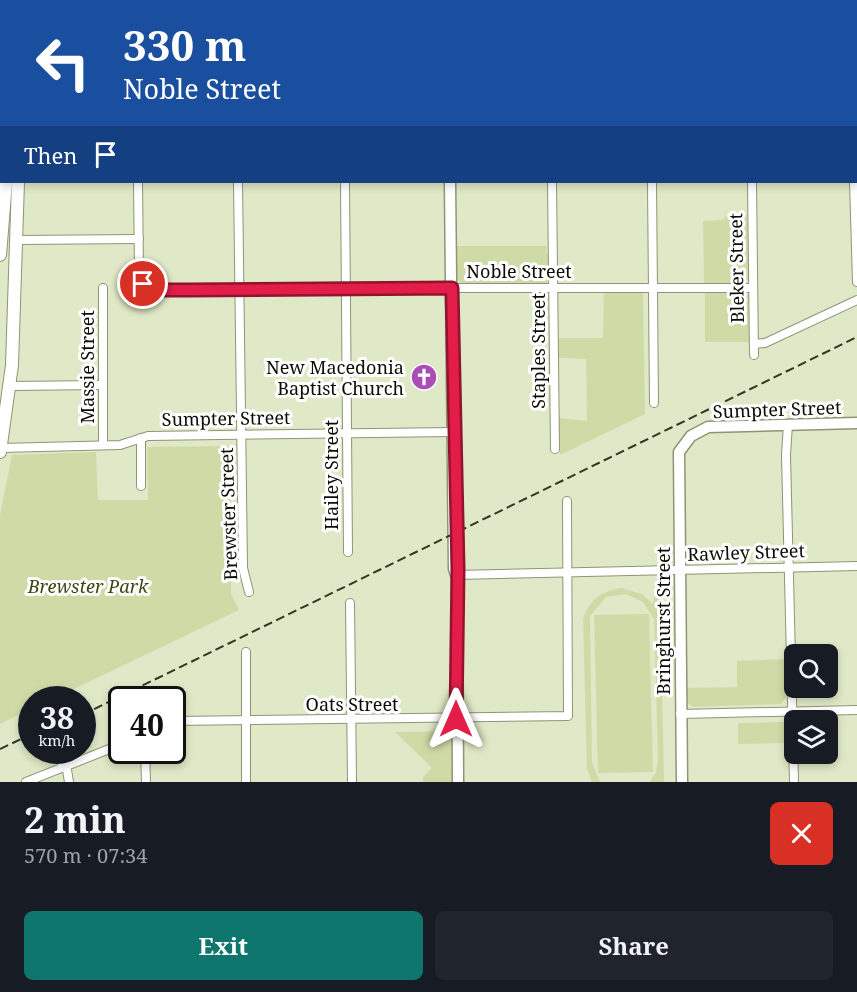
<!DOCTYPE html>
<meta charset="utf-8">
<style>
:root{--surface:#171b24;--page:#20242c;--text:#f1f3f6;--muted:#9ea1a6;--accent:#0f766e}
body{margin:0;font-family:"Noto Serif",serif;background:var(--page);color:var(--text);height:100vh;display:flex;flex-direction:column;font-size:22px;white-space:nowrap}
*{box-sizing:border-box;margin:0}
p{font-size:20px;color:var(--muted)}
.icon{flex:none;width:33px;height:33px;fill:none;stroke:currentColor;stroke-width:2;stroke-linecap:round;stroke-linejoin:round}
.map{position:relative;height:782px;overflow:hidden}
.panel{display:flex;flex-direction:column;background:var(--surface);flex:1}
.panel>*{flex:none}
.hud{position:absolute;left:0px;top:0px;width:858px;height:183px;box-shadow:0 3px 9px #0003;background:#1a4fa0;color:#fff;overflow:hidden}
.buttons{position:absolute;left:784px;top:644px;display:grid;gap:12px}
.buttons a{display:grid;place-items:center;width:54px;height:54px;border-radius:9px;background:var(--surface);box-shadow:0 3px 9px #0003;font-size:30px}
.speed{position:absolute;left:18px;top:686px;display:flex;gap:12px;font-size:30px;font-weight:700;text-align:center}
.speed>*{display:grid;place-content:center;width:78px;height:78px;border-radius:50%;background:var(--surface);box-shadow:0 3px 9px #0003;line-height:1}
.speed small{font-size:15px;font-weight:400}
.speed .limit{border:3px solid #111;border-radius:9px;background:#fff;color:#111}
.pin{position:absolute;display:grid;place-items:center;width:51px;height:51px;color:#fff;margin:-26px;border:3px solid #fff;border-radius:50%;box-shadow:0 2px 6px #0007}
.me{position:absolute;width:66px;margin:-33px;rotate:0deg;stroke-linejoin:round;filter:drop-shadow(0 0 4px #0008)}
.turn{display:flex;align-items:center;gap:21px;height:126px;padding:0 24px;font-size:27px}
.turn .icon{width:78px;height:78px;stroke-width:2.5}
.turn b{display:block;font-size:42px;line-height:51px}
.then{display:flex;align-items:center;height:57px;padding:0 24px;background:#0003;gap:12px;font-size:22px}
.round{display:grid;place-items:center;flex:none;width:63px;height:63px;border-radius:9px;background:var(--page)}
.headline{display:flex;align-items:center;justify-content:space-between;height:102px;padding:0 24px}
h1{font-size:36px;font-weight:700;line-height:45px}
.action{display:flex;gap:12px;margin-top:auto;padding:12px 24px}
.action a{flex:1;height:69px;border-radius:9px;background:var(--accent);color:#fff;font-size:24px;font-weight:700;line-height:69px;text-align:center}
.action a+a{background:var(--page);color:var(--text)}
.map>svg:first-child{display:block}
.green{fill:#cfdba7}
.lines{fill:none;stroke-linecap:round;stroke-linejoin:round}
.minor-casing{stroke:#8e9576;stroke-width:10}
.tertiary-casing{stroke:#8e9576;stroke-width:13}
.secondary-casing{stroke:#8e9576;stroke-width:14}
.minor{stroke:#fff;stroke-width:8}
.tertiary{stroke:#fff;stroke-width:10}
.secondary{stroke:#fff;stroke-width:12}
.rail{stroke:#323628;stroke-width:2;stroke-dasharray:9 4.5;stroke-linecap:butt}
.route-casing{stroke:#92132f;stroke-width:15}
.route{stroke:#e11d48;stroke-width:10}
.labels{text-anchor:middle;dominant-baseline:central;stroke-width:6;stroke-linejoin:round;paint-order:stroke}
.street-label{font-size:18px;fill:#0b0d04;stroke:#fff}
.poi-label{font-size:18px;fill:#0b0d04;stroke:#fff;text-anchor:end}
.park-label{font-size:18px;font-style:italic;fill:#3d4612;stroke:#fff}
</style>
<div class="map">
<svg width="857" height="782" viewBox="0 0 857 782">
<rect width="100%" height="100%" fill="#e0e9c7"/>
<g class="green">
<path d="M728 215H747L749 279 742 285H704L703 221 722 220Z"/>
<path d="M455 246H547L546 253H550V279L545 284 461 283 456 278Z"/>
<path d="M604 292H643L645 414 560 455 559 418 587 421 586 359 559 358 558 338H603Z"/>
<path d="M705 292 748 294 750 342H705Z"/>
<path d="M230 446 231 594 239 610 53 699H32L31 709 0 724V515L12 455 96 452 98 500H148L147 447Z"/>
<path d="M621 588 642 594 653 604 654 597H660L664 782H650L656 772 658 760 654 619 643 602 626 594 606 597 590 616 592 762 600 782H592L587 769 583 619C589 600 601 591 621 588Z"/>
<path d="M649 614 653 772 598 773 594 615Z"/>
<path d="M786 659 787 696 781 704 693 707 685 701V688L737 687V661Z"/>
<path d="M785 722 787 743 738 744V723Z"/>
<path d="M452 731 453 782H423V777L432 768 395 732Z"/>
</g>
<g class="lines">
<defs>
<g id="minor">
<path d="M236 0V2"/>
<path d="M344 0V2"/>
<path d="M651 0V2"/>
<path d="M750 0V2"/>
<path d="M850 0V2"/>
<path d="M137 2V0"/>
<path d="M416 2 579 0"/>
<path d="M856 140H857"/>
<path d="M138 182 139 272 140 280 149 288H753"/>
<path d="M238 182 243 568 249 592"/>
<path d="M345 182 348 552"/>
<path d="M552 182 555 449"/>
<path d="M652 182 654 403"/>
<path d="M752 182 754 355"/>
<path d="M854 182 857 282"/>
<path d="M17 240 139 239"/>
<path d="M103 288V445"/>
<path d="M754 344 765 343 857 300"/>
<path d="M10 386 103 385"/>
<path d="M788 424 786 455 794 782"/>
<path d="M141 438V486"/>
<path d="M1 448 120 445 148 436 453 432"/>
<path d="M456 575 857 566"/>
<path d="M350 603 352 782"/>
<path d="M680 714 857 710"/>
<path d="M172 721 568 716 567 501"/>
<path d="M145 750 146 782"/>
<path d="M62 766 67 770 69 782"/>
<path d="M26 782 122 744"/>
<path d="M246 782V652"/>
</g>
<g id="tertiary">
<path d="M448 0V2"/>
<path d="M450 182 454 569 456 575"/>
<path d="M457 570 458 782"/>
<path d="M682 782 679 452 691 436 708 427 857 423"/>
</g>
<g id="secondary">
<path d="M9 2V0"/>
<path d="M0 255 6 182"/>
<path d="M0 452 12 365 18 182"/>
</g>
</defs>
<use href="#minor" class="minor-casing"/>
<use href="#tertiary" class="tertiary-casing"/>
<use href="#secondary" class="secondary-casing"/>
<use href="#minor" class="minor"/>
<use href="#tertiary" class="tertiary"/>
<use href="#secondary" class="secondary"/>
<g class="rail">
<path d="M82 715 857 337"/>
<path d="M0 749 32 734"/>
</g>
</g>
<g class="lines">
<defs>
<path id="route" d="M143 284 156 290H189L452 288 458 569 456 719"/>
</defs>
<use href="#route" class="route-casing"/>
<use href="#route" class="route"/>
</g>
<defs>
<symbol id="church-disc" viewBox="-11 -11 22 22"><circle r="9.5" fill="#ab4db6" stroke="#fff"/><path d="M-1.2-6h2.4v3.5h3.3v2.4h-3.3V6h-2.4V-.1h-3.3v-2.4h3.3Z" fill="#fff"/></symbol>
</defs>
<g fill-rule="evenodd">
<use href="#church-disc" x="409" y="362" width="30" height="30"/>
</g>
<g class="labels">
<g class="street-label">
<text transform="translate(736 268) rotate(-91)">Bleker Street</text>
<text x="519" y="271">Noble Street</text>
<text transform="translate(538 351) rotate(-90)">Staples Street</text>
<text transform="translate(87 367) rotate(-90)">Massie Street</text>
<text transform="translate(777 409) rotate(-2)">Sumpter Street</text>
<text transform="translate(226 418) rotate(-1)">Sumpter Street</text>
<text transform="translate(331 475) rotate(-90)">Hailey Street</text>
<text transform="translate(228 514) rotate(-92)">Brewster Street</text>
<text transform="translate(746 552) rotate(-2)">Rawley Street</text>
<text transform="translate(663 621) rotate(-90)">Bringhurst Street</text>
<text x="352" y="704">Oats Street</text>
</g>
<g class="poi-label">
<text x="404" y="367">New Macedonia<tspan x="404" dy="21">Baptist Church</tspan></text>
</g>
<g class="park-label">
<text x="88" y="586">Brewster Park</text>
</g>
</g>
</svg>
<div class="buttons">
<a><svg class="icon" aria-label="search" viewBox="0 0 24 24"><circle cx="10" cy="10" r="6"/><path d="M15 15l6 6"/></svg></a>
<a><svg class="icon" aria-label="layers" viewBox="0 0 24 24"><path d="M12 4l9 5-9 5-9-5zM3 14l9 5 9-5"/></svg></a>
</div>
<div class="speed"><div>38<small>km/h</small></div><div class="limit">40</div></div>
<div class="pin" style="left:143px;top:284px;background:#d93025"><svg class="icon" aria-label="arrive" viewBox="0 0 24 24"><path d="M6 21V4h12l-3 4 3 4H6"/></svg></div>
<svg class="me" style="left:456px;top:719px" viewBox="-20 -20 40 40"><path d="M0-17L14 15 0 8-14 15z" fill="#e11d48" stroke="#fff" stroke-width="4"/></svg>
<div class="hud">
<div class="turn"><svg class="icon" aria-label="left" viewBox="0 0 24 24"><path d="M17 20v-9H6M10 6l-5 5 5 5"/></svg><div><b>330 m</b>Noble Street</div></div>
<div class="then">Then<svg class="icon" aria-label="arrive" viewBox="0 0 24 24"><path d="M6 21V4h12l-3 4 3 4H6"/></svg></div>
</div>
</div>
<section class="panel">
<div class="headline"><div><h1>2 min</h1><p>570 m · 07:34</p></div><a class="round" style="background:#d93025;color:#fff"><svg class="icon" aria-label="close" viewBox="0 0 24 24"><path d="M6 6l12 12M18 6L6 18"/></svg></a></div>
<div class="action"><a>Exit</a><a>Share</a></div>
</section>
